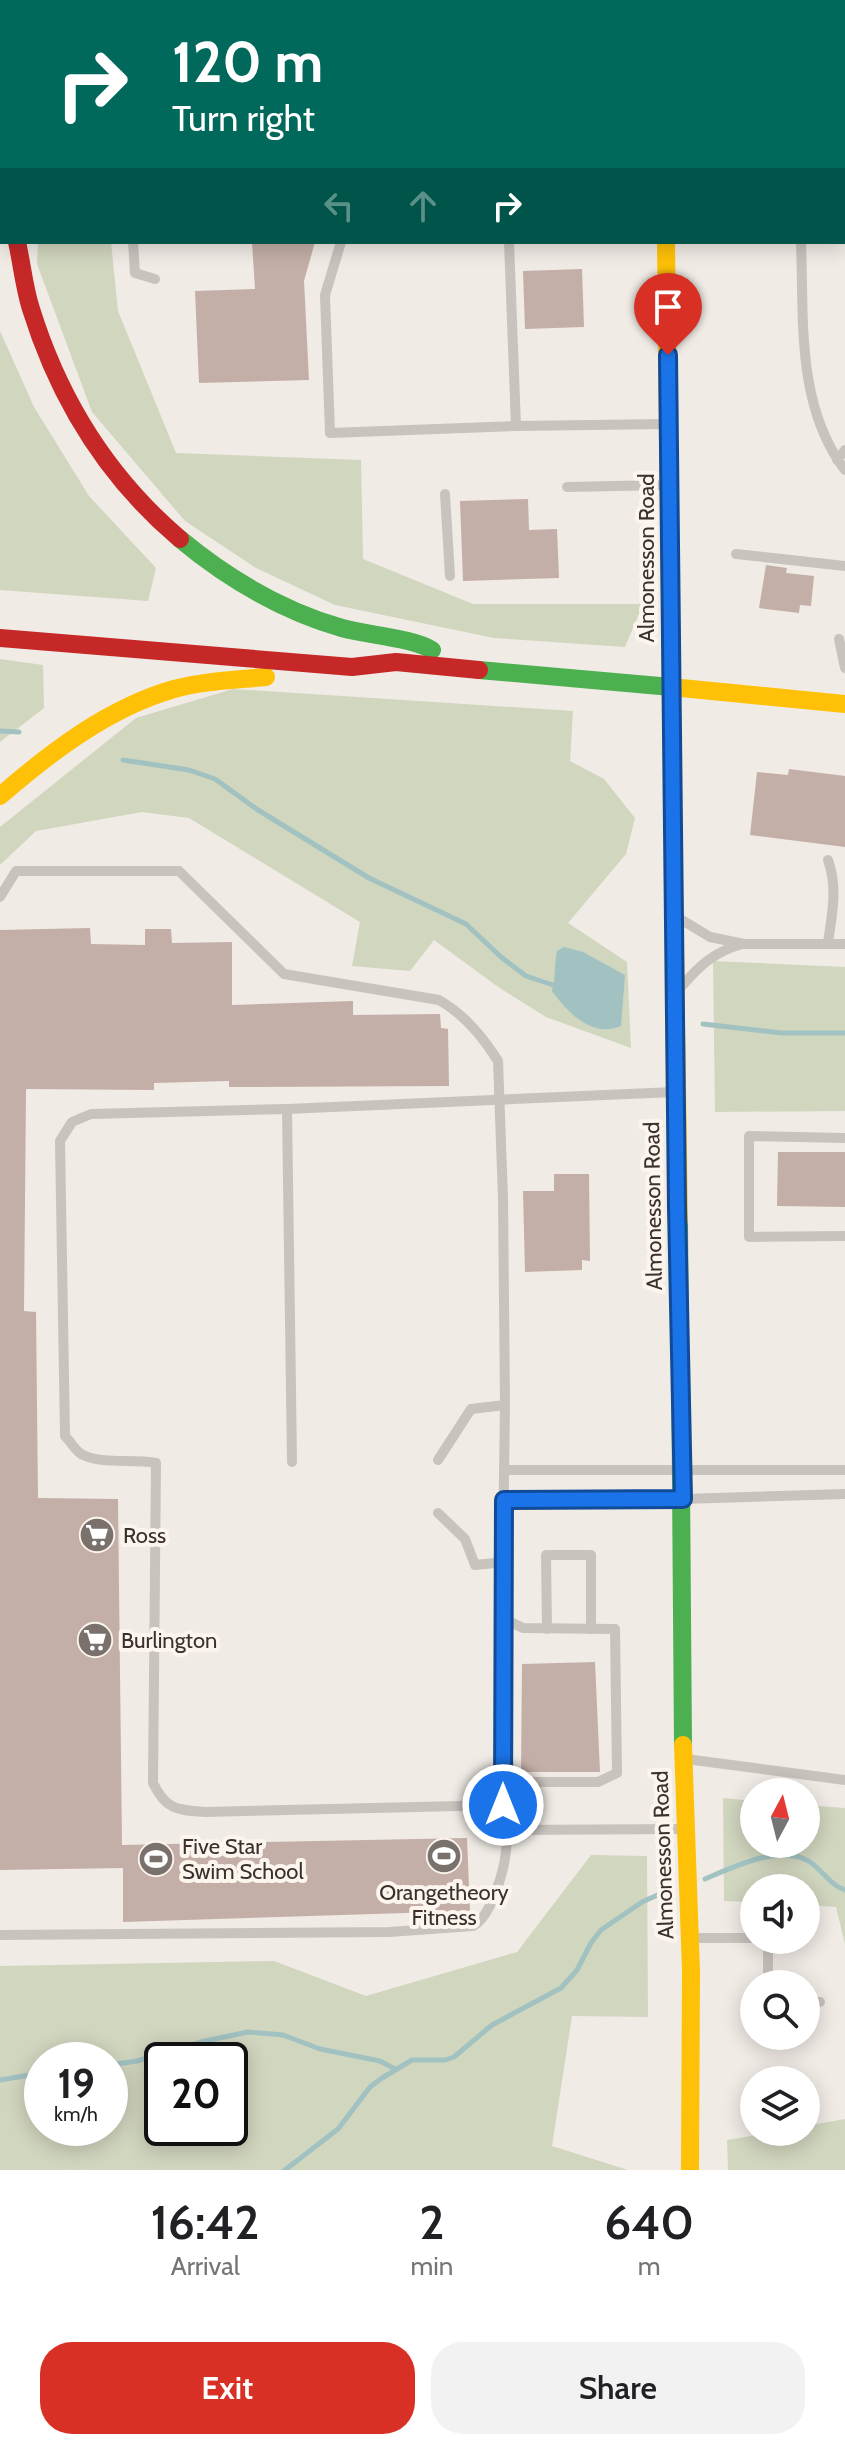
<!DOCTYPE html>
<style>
:root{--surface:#fff;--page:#f2f2f2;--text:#202124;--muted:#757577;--accent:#d93025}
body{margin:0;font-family:Cabin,sans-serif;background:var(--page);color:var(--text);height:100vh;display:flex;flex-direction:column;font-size:30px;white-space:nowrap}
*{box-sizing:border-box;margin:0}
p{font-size:26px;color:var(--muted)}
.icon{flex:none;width:44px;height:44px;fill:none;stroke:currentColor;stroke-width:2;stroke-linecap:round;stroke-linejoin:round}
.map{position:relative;height:2170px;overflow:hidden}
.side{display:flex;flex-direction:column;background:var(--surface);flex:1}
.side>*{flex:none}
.hud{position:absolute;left:0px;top:0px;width:846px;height:244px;box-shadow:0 4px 20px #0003;background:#00695c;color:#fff;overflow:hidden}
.needle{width:52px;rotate:7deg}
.buttons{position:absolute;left:740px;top:1778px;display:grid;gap:16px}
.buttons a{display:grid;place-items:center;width:80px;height:80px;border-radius:50%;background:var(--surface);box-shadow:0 4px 20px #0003;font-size:40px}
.speed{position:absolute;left:24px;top:2042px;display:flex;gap:16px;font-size:40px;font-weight:700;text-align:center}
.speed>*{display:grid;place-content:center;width:104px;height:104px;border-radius:50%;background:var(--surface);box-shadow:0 4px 20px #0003;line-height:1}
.speed small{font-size:20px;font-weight:400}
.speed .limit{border:4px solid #111;border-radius:12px;background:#fff;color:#111}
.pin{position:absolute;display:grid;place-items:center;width:68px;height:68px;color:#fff;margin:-82px -34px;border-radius:50% 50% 50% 0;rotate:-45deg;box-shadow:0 0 8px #0007}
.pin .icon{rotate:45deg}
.me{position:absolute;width:88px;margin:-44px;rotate:0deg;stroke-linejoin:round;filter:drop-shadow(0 0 6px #0008)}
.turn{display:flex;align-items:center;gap:28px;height:168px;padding:0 40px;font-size:36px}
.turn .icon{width:104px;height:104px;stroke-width:2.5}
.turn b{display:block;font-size:56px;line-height:68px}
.lanes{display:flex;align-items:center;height:76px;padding:0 40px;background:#0003;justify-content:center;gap:40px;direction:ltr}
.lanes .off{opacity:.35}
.eta{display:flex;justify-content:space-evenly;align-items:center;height:136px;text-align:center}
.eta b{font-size:48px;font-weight:600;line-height:56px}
.button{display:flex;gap:16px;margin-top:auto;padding:16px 40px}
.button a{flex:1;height:92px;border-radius:32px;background:var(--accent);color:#fff;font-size:32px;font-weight:600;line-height:92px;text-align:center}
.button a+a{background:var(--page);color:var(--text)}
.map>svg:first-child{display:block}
.green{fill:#d1d6bf;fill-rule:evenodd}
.water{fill:#a1c2c1}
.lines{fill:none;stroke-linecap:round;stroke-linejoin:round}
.stream{stroke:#a1c2c1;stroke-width:5}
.building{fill:#c3afa7}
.lane{stroke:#c9c3be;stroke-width:10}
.fast{stroke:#4caf50;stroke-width:18}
.slow{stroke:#ffc107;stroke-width:18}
.jam{stroke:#c62828;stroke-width:18}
.route-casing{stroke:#114b97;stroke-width:20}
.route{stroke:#1a73e8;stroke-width:14}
.labels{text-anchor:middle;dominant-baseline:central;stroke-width:8;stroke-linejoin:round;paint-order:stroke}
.street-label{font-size:22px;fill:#3b302b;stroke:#fbf5ee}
.poi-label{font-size:22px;fill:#3b302b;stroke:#fbf5ee;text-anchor:start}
</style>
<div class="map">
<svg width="845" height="2170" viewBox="0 0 845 2170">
<rect width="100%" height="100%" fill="#f0ebe5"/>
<g class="green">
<path d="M38 242H111L118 311 176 453 361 460 363 559 473 604H643L625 647 494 638 335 605 256 568 185 521 92 412 37 264Z"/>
<path d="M0 331 34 407 89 496 156 568 148 601 0 590Z"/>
<path d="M0 659 43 665 44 708 0 742Z"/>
<path d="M233 689 573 711 570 761 604 779 635 818 626 854 568 923 627 962 631 1048 546 1017 501 989 434 940 410 971 352 966 360 922 189 818 142 812 36 831 0 865V827L136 718Z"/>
<path d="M713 961 845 967V1111L715 1112Z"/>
<path d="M723 1798 754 1801V1844H806V1805L845 1808V1944L836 1907 806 1905V1888H754V1902L724 1901Z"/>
<path d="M591 1855 647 1856 648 2017 572 2016 552 2146 628 2170H0V1966L274 1961 366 1996 517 1952ZM42 2060H110V2128H42ZM162 2060H230V2128H162Z"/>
<path d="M845 2119V2170H728L727 2140 774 2132H806V2126Z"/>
</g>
<path class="water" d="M564 947 583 952 625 975 621 1026C592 1038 569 1014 552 991 556 977 554 964 557 951Z"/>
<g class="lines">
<g class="stream">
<path d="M0 731 19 732"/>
<path d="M123 760 189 770 215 779 258 810 369 878 466 924 501 957 526 976 559 987"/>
<path d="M703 1024 782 1033H845"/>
<path d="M705 1879C733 1867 782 1843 810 1862 823 1871 830 1885 845 1890"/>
<path d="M110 2065 137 2061 205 2041 248 2032 283 2035 320 2049 380 2061 395 2069"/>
<path d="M0 2080 42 2073"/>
<path d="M285 2170 338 2129 370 2087 382 2078 412 2060H445L454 2057 492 2025 561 1988 577 1970 591 1943 601 1930 642 1902 662 1893"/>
</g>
</g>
<g class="building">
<path d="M252 242H315L304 281 309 380 199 383 195 291 255 289Z"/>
<path d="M582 269 584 327 525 329 523 271Z"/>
<path d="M528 499 529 530 557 529 559 578 463 581 460 501Z"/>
<path d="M766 565 787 568 786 573 814 576 811 606 800 605 799 613 759 608Z"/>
<path d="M789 769 845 776V847L750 835 757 772 788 775Z"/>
<path d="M90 928 91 944 145 945V929H171L172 943 232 942V1005L353 1001V1015L440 1014 441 1028 448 1029 449 1086 229 1087V1081L154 1083V1090L26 1089 24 1311 36 1312 38 1498 118 1499 122 1845 467 1838 470 1911 123 1922V1868L0 1870V930Z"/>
<path d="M778 1152H845V1207L777 1206Z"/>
<path d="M554 1174H589L590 1261 582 1260V1270L525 1272 523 1191H554Z"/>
<path d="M595 1662 600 1772H521L522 1664Z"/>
</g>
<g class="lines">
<g class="lane">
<path d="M508 0V2"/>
<path d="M799 0V2"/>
<path d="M147 2 165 0"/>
<path d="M359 2V0"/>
<path d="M133 242 135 273 155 279"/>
<path d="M341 242 325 295 330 433 516 426"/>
<path d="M509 242 516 426 666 424"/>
<path d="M801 242C804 319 796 406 845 470"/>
<path d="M837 460 845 450"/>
<path d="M567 487 664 485"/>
<path d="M445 494 450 576"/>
<path d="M736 554 845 566"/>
<path d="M839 639 845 668"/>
<path d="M828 860C838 888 832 914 828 943"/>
<path d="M0 897 16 871H179L284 974 439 1000C464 1014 483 1037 498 1061L503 1198 505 1405 502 1618 503 1805C505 1820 508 1835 506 1851 504 1871 491 1917 473 1926L389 1932 0 1935"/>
<path d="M677 917 710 937 744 944H845"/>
<path d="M681 987C700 965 714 952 742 944"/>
<path d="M287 1109 292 1462"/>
<path d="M845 1138 749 1136V1237L845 1236"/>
<path d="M438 1460 471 1409 505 1405"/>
<path d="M504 1470H845"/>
<path d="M504 1500 683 1499 845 1494"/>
<path d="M438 1513 465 1539 475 1565 504 1562"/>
<path d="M502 1618 523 1628 615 1629 617 1773 598 1782H503"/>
<path d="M547 1629 546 1555H591V1629"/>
<path d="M686 1759 845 1780"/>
<path d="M503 1805 205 1812C177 1810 166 1810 153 1783L156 1463C133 1458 105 1465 83 1455 76 1452 71 1442 65 1436L60 1141 72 1122 91 1114 287 1109 674 1092"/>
<path d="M507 1830 684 1829"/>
<path d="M692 1938H754"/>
<path d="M768 1940V1984"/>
<path d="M806 2002H820"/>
</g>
<g class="fast">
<path d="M25 0 26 2"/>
<path d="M662 0V2"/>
<path d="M0 82 2 71"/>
<path d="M180 539C227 578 283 611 342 628 367 635 413 638 432 650"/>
<path d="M479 670 671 687"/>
<path d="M679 1221 683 1745"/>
</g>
<g class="slow">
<path d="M666 242 671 687 845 704"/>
<path d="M671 687 679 1221"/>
<path d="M0 796C51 752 108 708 174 689 203 681 235 680 266 677"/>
<path d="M683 1745 691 1971 690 2170"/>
</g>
<g class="jam">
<path d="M17 242C22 264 24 287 31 309 59 399 108 478 180 539"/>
<path d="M0 638 352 667 396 662 479 670"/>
</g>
</g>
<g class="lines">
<defs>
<path id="route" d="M503 1805 504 1500 683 1499 677 1207 668 355"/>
</defs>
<use href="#route" class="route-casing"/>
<use href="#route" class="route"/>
</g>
<defs>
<symbol id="supermarket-disc" viewBox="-11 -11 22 22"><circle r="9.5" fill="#7a716c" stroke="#fbf5ee"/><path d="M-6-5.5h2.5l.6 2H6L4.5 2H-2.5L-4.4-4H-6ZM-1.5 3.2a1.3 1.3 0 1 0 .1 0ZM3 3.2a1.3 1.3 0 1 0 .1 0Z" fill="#fff"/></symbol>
<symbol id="stadium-disc" viewBox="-11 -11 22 22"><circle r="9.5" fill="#7a716c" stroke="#fbf5ee"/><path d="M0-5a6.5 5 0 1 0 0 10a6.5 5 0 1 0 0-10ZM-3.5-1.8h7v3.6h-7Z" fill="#fff"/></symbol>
</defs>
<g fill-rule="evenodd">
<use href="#supermarket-disc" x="77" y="1515" width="40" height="40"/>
<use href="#supermarket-disc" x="75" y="1620" width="40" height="40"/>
<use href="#stadium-disc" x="424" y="1836" width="40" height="40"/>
<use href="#stadium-disc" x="136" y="1839" width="40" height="40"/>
</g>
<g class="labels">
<g class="street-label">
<text transform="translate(646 558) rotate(-90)">Almonesson Road</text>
<text transform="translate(653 1206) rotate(-91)">Almonesson Road</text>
<text transform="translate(663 1855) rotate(-92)">Almonesson Road</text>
</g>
<g class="poi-label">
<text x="123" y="1535">Ross</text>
<text x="121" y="1640">Burlington</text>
<text x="182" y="1846">Five Star<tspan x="182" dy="25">Swim School</tspan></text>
<text x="444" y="1892" text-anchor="middle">Orangetheory<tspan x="444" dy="25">Fitness</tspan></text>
</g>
</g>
</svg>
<div class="buttons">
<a><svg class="needle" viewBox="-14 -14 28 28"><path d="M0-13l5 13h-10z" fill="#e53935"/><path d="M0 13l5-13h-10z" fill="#757577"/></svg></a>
<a><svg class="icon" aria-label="sound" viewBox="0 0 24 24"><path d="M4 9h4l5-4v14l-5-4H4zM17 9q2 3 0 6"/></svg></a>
<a><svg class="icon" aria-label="search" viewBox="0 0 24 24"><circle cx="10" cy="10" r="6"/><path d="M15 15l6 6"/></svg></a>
<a><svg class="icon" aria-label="layers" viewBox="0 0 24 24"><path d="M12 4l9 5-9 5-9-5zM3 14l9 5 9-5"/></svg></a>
</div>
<div class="speed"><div>19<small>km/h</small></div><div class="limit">20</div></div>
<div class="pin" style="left:668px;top:355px;background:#d93025"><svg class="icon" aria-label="arrive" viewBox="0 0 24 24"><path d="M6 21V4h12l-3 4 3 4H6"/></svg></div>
<svg class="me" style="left:503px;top:1805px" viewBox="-20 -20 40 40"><circle r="17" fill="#1a73e8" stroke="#fff" stroke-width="3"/><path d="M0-11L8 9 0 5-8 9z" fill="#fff"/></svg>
<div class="hud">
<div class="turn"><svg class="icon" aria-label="right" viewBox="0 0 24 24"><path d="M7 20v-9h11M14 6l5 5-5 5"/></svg><div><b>120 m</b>Turn right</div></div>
<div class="lanes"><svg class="icon off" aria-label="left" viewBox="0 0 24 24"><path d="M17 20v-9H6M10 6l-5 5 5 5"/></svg><svg class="icon off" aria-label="ahead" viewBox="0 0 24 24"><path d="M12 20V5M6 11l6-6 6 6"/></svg><svg class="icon" aria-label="right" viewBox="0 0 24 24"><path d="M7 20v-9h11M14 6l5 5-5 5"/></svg></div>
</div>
</div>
<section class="side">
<div class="eta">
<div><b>16:42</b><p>Arrival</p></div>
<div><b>2</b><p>min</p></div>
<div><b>640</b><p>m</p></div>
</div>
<div class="button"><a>Exit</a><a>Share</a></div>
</section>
